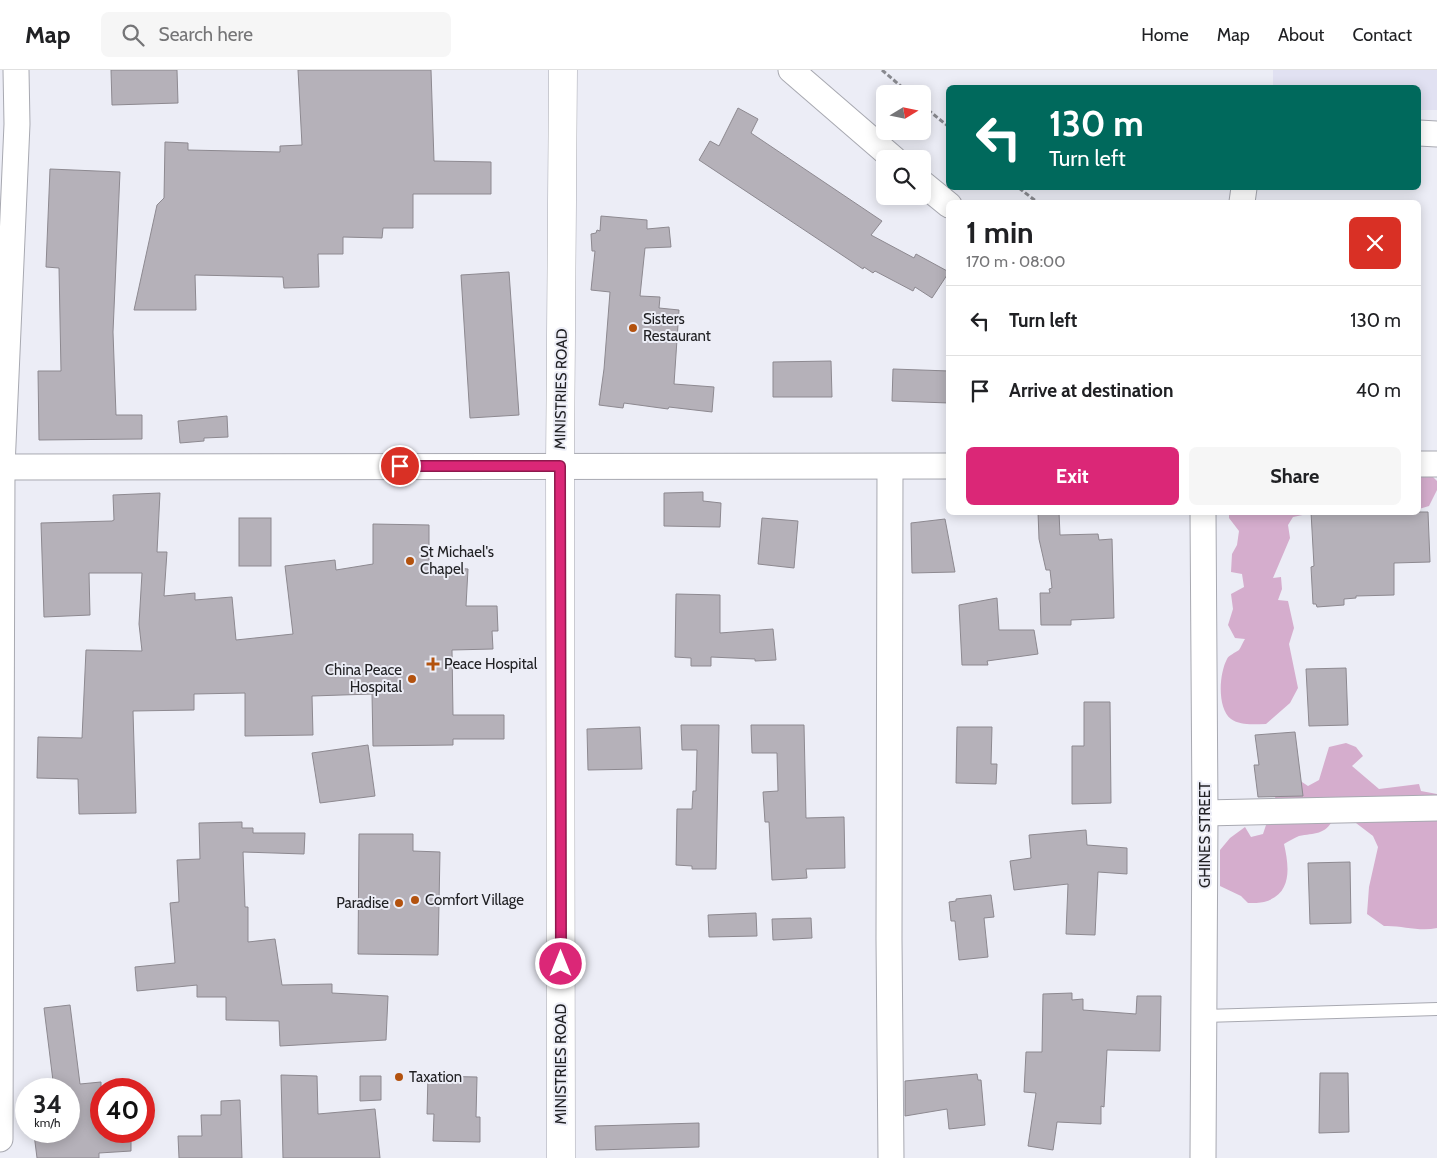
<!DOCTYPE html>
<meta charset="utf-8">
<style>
:root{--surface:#fff;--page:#f6f6f6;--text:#202124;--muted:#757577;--line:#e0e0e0;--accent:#db2777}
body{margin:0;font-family:Cabin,sans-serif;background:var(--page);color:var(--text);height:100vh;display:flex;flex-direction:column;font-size:19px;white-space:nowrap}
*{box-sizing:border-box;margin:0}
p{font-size:16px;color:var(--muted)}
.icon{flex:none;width:28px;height:28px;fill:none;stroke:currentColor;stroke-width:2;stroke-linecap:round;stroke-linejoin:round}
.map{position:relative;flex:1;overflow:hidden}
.sheet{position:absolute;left:946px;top:130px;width:475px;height:315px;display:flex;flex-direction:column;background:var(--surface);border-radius:8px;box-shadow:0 2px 12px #0003}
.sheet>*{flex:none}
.top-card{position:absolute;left:946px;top:15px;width:475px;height:105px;border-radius:8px;box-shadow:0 2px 12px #0003;background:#00695c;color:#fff;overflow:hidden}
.needle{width:32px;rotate:80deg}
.buttons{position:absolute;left:876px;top:15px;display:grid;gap:10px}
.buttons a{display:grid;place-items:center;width:55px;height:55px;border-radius:8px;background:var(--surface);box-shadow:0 2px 12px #0003;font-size:25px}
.speed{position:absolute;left:15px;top:1008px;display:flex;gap:10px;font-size:25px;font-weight:700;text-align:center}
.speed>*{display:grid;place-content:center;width:65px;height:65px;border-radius:50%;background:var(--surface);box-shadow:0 2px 12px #0003;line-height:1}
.speed small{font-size:12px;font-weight:400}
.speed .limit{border:8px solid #d22;background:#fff;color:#111}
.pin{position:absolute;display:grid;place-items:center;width:42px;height:42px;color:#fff;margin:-21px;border:2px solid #fff;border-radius:50%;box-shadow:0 1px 5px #0007}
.me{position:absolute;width:55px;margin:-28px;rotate:0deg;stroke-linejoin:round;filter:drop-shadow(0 0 4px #0008)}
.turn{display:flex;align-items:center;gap:18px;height:105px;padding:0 20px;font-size:22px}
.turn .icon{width:65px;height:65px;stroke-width:2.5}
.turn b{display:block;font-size:35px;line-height:42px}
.round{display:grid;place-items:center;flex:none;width:52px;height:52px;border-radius:8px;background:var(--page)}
.overview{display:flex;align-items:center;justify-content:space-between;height:85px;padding:0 20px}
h1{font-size:30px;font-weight:800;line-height:38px}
.button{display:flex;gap:10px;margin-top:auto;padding:10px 20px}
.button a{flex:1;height:58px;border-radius:8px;background:var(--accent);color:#fff;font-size:20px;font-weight:800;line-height:58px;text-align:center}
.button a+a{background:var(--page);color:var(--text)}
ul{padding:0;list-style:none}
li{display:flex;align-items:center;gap:15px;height:70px;padding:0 20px;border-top:1px solid var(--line)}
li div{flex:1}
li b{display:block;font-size:19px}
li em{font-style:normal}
header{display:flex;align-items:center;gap:30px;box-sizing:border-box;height:70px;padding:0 25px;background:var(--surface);border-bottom:1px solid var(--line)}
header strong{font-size:24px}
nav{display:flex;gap:28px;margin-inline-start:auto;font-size:18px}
.search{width:350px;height:45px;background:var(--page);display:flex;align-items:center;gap:12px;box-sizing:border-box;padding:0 18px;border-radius:8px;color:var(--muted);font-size:19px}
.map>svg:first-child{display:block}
.built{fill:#e1e1f2}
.green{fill:#d5adcd}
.building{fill:#b5b1b9;stroke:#8d8990}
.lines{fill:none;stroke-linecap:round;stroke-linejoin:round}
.service-casing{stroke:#a8a9b1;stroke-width:14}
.minor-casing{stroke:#a8a9b1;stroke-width:27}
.tertiary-casing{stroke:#a8a9b1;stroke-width:29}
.path{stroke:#898a90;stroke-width:3;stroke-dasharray:5 2.5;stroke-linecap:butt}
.service{stroke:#fff;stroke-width:12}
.minor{stroke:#fff;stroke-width:25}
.tertiary{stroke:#fff;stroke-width:28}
.route-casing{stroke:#8e194d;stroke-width:12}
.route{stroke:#db2777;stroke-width:9}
.poi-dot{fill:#b3520e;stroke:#ecedf6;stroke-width:2}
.labels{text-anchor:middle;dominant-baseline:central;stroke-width:4;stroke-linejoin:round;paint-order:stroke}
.poi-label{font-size:15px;fill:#212124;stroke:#ecedf6;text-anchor:start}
.street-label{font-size:15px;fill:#212124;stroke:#ecedf6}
</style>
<header>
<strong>Map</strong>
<div class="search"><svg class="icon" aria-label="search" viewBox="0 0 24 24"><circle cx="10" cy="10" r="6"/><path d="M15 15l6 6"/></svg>Search here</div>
<nav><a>Home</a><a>Map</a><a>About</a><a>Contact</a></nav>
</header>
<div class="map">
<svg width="1437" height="1088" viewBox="0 0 1437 1088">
<rect width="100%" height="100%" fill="#ecedf6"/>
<path class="built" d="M1273 0H1437V40H1419V18L1273 17Z"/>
<g class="green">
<path d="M1419 402 1430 404 1437 411V420L1429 436 1419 439Z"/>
<path d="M1229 443H1312L1293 447 1288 455 1290 468 1273 508 1281 507 1282 519 1278 530 1288 531 1294 558 1289 574 1298 618 1290 633 1266 654C1254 654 1241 656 1231 649 1217 638 1219 604 1227 589 1229 585 1235 583 1239 580 1241 577 1243 572 1245 569L1235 568 1228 555 1233 539 1231 524 1244 517 1242 504 1231 502 1232 484 1237 475 1239 461 1229 448Z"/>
<path d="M1346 673 1356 677 1363 686 1352 696 1379 719 1419 714 1421 721 1437 724V858C1419 862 1401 855 1384 856L1367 844 1369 817 1378 777 1373 766 1356 753 1342 747 1333 749C1326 765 1314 763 1299 766 1294 768 1289 771 1284 774 1289 796 1293 824 1264 832 1260 833 1253 833 1248 833L1241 826 1220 816V780L1230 768 1245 757 1251 767 1263 764 1277 722 1299 710 1308 716 1319 710 1329 677Z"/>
</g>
<g class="building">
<path d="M111 0H177L178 33 112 35Z"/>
<path d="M298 0H431L434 91 491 92V124H413V158H383L382 168 343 167V184H318L319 217 284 218 283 207 195 205 196 240H134L157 135 164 128 165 72 188 73V80L280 82V76L302 75Z"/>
<path d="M738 38 758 49 751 63 882 151 871 165 914 188 916 184 949 202 932 228 915 217 913 221 875 201 873 203 864 197 863 199 699 90 710 71 719 76Z"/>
<path d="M50 99 120 102 113 262 116 345H142V369L39 370 38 301H61L59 198 46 197Z"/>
<path d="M601 146 647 150V159L669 157 671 177 645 178 640 226 660 227 659 238 679 240 674 314 714 317 712 342 669 337 668 339 624 333 623 338 599 335 604 299 610 222 591 220 595 181H592L591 164 596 163 597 160 600 161Z"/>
<path d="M509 202 519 345 470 348 461 205Z"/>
<path d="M831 291 832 327H773V292Z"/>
<path d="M893 299 949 301V333L892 331Z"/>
<path d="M227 346 228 367 204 368V371L180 373 178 351Z"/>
<path d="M703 422V431L721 433 720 457 664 456V423Z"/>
<path d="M160 423 157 482H167L164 526 195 523V530L232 527 236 570 293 564 285 496 335 490 336 500 373 494V454L429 455V496L468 499 466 536H497L498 561H492L493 579 452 580 453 645H504V669H453V675L373 676 372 624 312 626 313 665 245 666V623L194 624V640L133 641 136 743 79 744 78 709 37 708 38 667 82 668 86 580 142 581 139 554 142 503H89L90 545 44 547 41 453 112 451 114 450 113 425Z"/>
<path d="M1038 442H1059L1060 465 1098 464 1099 470 1112 469 1114 548 1071 550V555H1041L1040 523H1050L1049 519 1052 518 1050 500H1046L1039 469Z"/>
<path d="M1311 442H1428L1430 492 1394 493V525L1356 526V528L1344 529V535L1317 537 1316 534H1313L1311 497 1314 496Z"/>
<rect x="239" y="448" width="32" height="48"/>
<path d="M762 448 798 451 794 498 758 494Z"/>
<path d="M945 449 955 502 912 503 911 453Z"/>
<path d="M676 524 720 525V563L773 559 776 590 755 591V589L711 587V596H691V588L675 587Z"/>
<path d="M997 528 999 560H1034L1038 584 987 591 988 595H962L959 535Z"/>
<path d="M1346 598 1348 655 1309 656 1306 599Z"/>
<path d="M1084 632H1110L1111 733 1072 734V676H1084Z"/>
<path d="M681 655H719L716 799H692V796L676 795 677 739H692L693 721H696L697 680H682Z"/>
<path d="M751 655H804L806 748 844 747 845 798 806 799 807 808 772 810 769 752H765L763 722 778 721 777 683H752Z"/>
<path d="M640 657 642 699 588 700 587 659Z"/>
<path d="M957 657H992L991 694H997L996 714 956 713Z"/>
<path d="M1295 662 1303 726 1258 727 1254 695H1259L1255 665Z"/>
<path d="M368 675 375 726 320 733 312 683Z"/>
<path d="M242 752V758H253V763H305L304 784 243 782 245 837H248V872L275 869 282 915 332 914V923L388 926 386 970 280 976 279 951 226 950V927H197V915L137 921 135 897 175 893 170 833 179 832 177 790 200 789 199 753Z"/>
<path d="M1086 760 1087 775 1127 778V804L1098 802 1095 865 1066 864 1068 814 1014 820 1010 791 1031 788 1029 765Z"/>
<path d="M359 764H413V781L440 782 438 885 358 884Z"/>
<path d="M1350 792 1351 853 1310 854 1308 793Z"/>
<path d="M991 825 994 847 984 848 988 887 959 890 955 851H951L949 832 956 831V829Z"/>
<path d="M756 843 757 866 709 867 708 845Z"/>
<path d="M811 848 812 868 773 870 772 849Z"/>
<path d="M1072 923V930L1083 929V940L1136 944 1137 926H1161L1160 981 1107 980 1104 1037 1101 1036V1054L1057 1052 1053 1080 1028 1076 1036 1023 1024 1022 1026 982H1042L1043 924Z"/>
<path d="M70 935 80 1014 101 1012V1061H131V1081L99 1083V1088H37L34 1064 41 1063V1061H69V1019H54L44 938Z"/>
<path d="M1320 1003H1348L1349 1062 1319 1063Z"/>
<path d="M977 1004 978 1010H981L985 1055 949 1059 947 1039 905 1046V1011Z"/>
<path d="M281 1005 317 1006 318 1044 375 1039 380 1088H283Z"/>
<path d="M360 1006H381V1030L360 1031Z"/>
<path d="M428 1006 477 1007 476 1047H480V1072L433 1071 434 1044H427Z"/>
<path d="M240 1030 242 1088H179L178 1066H202L201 1045H221V1031Z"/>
<path d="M699 1053V1077L596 1080 595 1056Z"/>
</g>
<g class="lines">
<defs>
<path id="service" d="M1204 946 1437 939"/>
<g id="minor">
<path d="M791 0 894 89"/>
<path d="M1419 63 1437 64"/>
<path d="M922 113 949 135"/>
<path d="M1242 132 1244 118"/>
<path d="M1419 394H1437"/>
<path d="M0 397 949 396"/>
<path d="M890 397 889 869 891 1088"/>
<path d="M1205 743 1437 738"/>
<path d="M0 1069 2 397 17 54 16 0"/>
<path d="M1203 1088 1205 743 1203 442"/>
</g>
<path id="tertiary" d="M561 1088 560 396 563 0"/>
</defs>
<use href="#service" class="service-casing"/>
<use href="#minor" class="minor-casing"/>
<use href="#tertiary" class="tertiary-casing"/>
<g class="path">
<path d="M882 0 910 24"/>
<path d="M922 35 949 57"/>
<path d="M1019 118 1037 132"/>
</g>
<use href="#service" class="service"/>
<use href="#minor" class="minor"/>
<use href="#tertiary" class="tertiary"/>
</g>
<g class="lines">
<defs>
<path id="route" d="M400 396H560L561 894"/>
</defs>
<use href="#route" class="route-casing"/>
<use href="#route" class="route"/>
</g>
<g class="poi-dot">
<circle cx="633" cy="258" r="5"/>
<circle cx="410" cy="491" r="5"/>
<path d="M430.5 586.5h5v5h5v5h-5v5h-5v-5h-5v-5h5z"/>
<circle cx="412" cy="609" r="5"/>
<circle cx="415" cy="830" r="5"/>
<circle cx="399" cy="833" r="5"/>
<circle cx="399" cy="1007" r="5"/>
</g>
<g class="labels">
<g class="poi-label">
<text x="643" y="249">Sisters<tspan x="643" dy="17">Restaurant</tspan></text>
<text x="420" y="482">St Michael's<tspan x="420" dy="17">Chapel</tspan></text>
<text x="444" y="594">Peace Hospital</text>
<text x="402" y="600" text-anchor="end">China Peace<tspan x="402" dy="17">Hospital</tspan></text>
<text x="425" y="830">Comfort Village</text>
<text x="389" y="833" text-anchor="end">Paradise</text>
<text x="409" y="1007">Taxation</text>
</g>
<g class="street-label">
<text transform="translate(561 319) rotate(-89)">MINISTRIES ROAD</text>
<text transform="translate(1205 765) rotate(-90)">GHINES STREET</text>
<text transform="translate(561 994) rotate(-90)">MINISTRIES ROAD</text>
</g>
</g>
</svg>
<div class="buttons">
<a><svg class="needle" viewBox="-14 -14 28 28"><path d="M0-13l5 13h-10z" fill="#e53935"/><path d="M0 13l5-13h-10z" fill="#757577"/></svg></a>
<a><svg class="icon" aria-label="search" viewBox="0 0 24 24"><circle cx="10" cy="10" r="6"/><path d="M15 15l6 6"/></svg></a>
</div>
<div class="speed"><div>34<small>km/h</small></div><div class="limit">40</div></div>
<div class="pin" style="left:400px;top:396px;background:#d93025"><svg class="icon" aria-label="arrive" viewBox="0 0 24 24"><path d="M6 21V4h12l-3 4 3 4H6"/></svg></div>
<svg class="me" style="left:561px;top:894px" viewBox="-20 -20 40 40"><circle r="17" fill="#db2777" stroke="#fff" stroke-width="3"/><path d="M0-11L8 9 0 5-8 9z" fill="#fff"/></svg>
<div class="top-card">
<div class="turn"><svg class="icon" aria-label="left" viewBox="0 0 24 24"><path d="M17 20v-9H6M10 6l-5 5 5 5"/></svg><div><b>130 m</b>Turn left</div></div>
</div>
<section class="sheet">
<div class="overview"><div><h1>1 min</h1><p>170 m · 08:00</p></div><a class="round" style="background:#d93025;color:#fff"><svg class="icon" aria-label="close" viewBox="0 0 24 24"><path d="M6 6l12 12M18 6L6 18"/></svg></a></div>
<ul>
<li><svg class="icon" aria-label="left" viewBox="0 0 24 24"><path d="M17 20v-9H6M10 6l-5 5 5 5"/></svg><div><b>Turn left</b></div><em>130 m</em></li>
<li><svg class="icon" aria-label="arrive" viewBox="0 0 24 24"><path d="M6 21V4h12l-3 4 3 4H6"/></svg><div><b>Arrive at destination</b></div><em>40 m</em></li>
</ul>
<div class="button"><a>Exit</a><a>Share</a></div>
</section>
</div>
